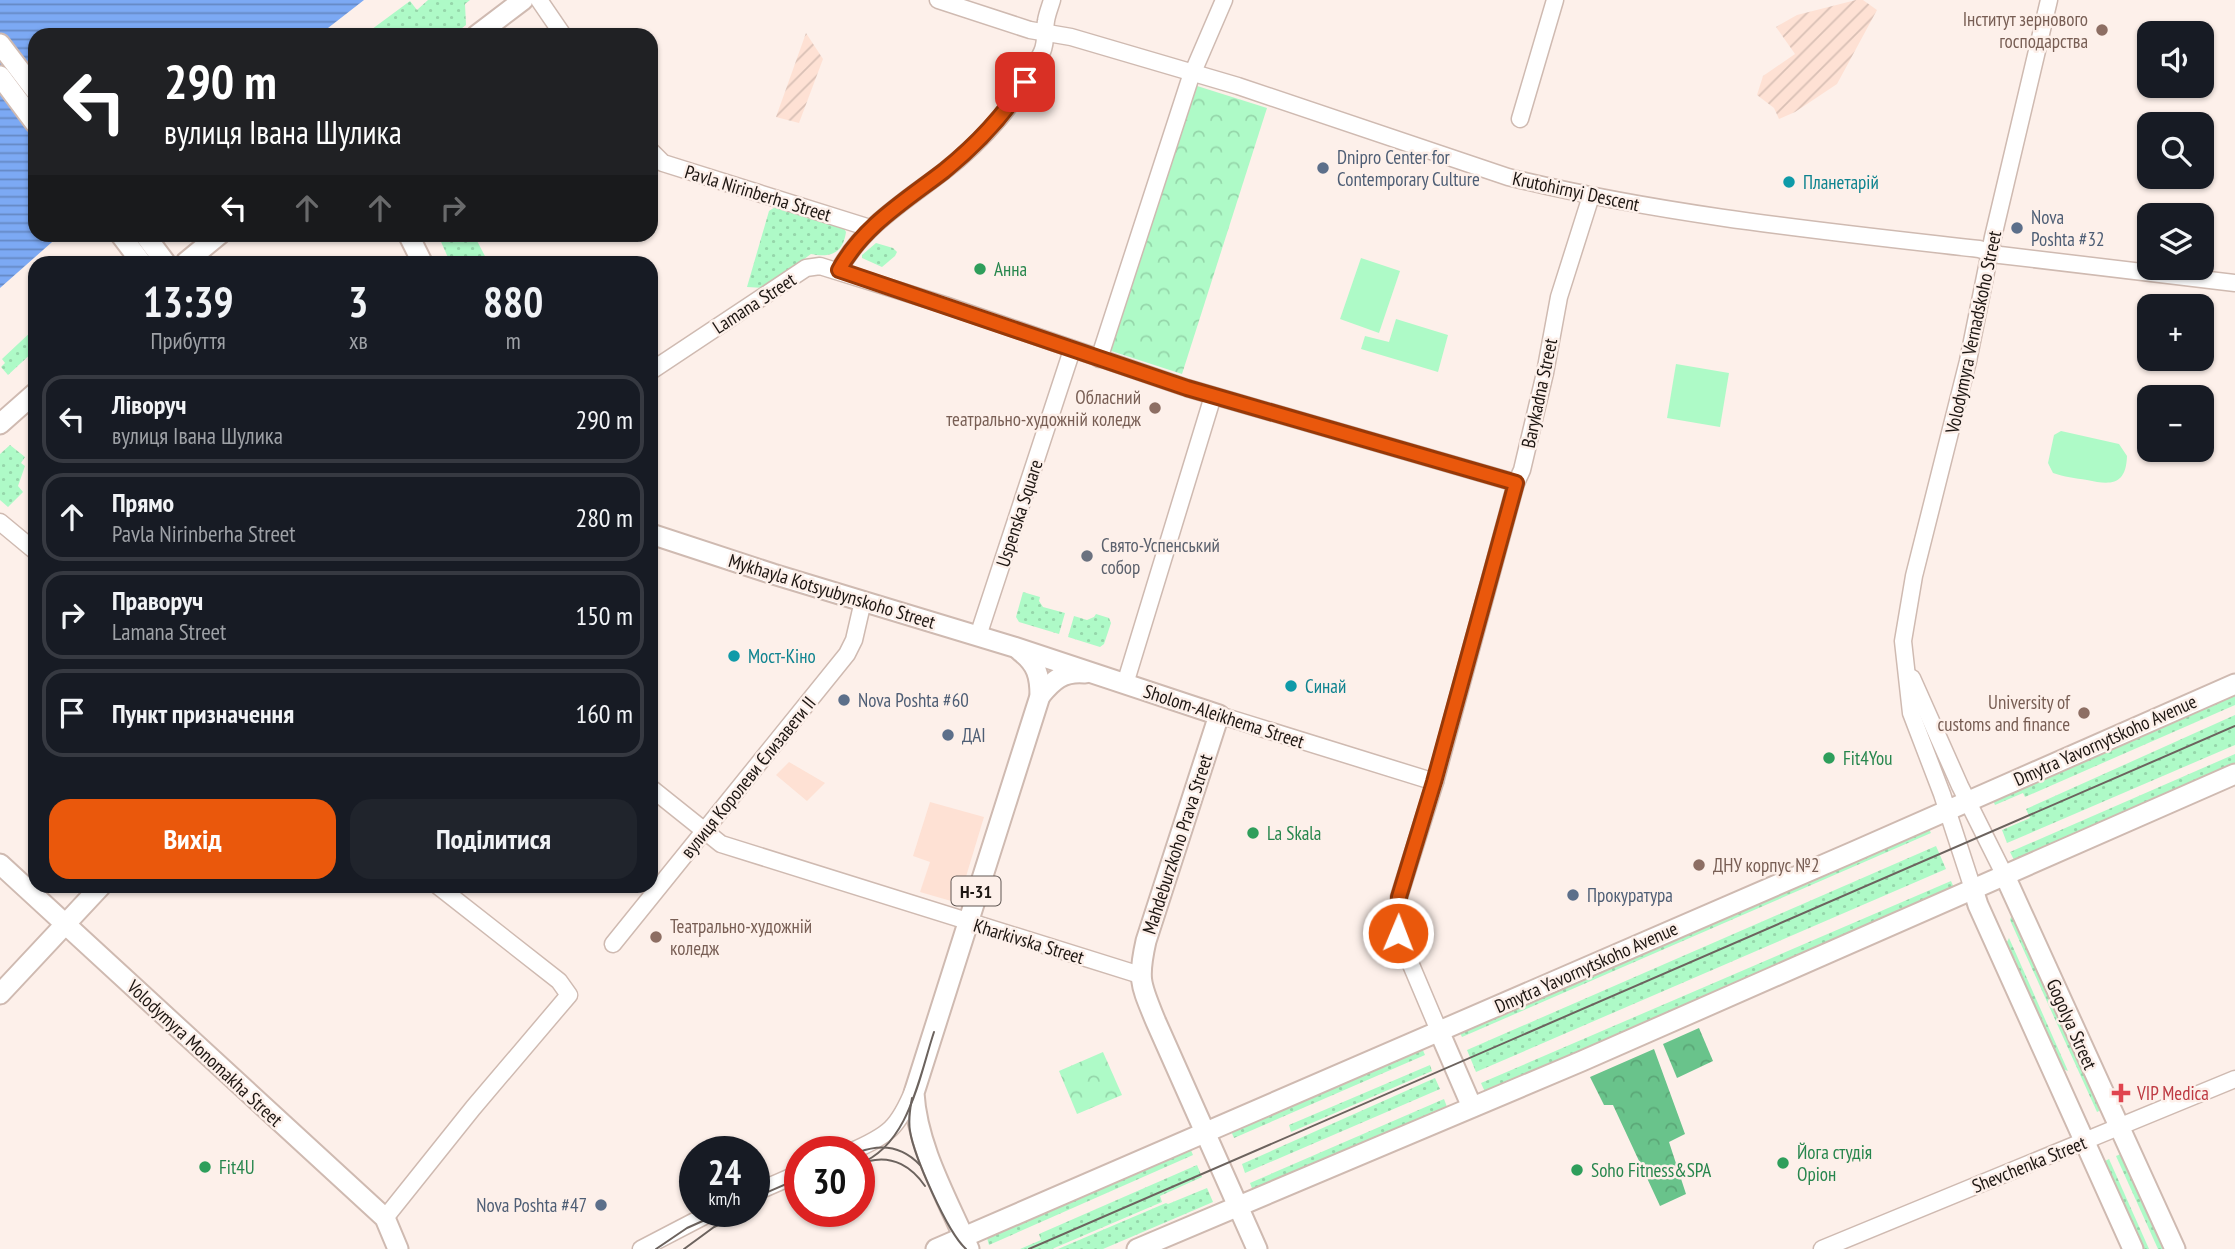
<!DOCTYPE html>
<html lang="uk">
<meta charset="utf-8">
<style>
:root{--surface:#171b24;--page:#20242c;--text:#f1f3f6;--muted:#9ea1a6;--line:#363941;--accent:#ea580c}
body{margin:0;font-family:"PT Sans Narrow",sans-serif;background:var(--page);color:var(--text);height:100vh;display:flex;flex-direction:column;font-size:26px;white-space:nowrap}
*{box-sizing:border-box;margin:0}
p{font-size:23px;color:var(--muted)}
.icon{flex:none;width:38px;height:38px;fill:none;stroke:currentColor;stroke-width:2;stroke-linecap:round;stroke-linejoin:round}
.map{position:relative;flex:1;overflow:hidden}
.sheet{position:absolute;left:28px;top:256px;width:630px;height:637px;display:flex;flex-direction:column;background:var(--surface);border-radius:21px;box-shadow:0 2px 5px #0004}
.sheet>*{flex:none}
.banner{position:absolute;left:28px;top:28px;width:630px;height:214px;border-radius:21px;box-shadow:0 2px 5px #0004;background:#202124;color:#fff;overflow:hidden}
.tools{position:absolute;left:2137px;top:21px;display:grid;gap:14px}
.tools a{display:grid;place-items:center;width:77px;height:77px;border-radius:14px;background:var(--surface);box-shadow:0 2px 5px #0004;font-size:35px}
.speed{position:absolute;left:679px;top:1136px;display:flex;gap:14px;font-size:35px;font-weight:700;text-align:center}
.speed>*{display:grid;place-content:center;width:91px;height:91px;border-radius:50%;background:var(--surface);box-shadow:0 2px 5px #0004;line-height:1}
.speed small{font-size:18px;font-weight:400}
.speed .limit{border:10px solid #d22;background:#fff;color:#111}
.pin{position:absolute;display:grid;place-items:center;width:60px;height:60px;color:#fff;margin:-30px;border-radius:14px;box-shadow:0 4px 10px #0006}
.me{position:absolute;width:77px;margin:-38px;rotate:1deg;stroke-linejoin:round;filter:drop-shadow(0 0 5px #0008)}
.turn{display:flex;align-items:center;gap:24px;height:147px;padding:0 21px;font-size:32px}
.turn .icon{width:91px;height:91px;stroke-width:2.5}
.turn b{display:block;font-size:49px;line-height:60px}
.lanes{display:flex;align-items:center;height:66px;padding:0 21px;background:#0003;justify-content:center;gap:35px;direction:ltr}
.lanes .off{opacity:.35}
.eta{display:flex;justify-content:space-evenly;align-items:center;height:119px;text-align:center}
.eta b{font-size:42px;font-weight:700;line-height:49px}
.primary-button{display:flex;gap:14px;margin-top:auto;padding:14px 21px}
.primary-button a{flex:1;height:80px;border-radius:21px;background:var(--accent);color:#fff;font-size:28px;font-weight:700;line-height:80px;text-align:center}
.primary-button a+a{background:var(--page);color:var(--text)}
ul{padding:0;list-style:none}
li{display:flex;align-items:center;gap:21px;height:88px;margin:0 14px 10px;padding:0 7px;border:4px solid var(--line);border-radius:21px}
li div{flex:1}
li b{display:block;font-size:26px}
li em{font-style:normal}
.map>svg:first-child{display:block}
.built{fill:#fee1d4}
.industrial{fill:url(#industrial-furrows)}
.grass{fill:url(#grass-dots)}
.forest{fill:url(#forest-crowns)}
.park{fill:url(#park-crowns)}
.garden{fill:#aefac7}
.water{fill:url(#water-rules)}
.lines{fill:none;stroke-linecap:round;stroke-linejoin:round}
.minor-casing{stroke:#cfbab1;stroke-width:19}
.major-casing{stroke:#cfbab1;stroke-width:23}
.minor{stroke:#fff;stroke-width:16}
.major{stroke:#fff;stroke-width:19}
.tram{stroke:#6c635e;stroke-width:2}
.route-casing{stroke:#983908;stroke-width:18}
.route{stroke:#ea580c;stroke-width:12}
.education-dot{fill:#8d6e63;stroke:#fdf0ea;stroke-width:2.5}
.service-dot{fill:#5c6f8a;stroke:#fdf0ea;stroke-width:2.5}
.culture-dot{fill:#0f9aa8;stroke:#fdf0ea;stroke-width:2.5}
.leisure-dot{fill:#2e9e5b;stroke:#fdf0ea;stroke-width:2.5}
.worship-dot{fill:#6b7280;stroke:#fdf0ea;stroke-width:2.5}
.health-dot{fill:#e0444e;stroke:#fdf0ea;stroke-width:2.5}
.labels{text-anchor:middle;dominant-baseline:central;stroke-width:5;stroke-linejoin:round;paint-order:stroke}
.shield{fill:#fdf0ea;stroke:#605753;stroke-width:2}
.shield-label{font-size:18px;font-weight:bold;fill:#1d1612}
.education-label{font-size:19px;fill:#785e54;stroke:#fdf0ea;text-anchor:end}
.service-label{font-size:19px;fill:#4e5e75;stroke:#fdf0ea;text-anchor:start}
.culture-label{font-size:19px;fill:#0d838f;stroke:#fdf0ea;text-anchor:start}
.street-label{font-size:19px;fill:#1d1612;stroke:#fdf0ea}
.leisure-label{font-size:19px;fill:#27864d;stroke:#fdf0ea;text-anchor:start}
.worship-label{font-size:19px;fill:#5b616d;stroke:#fdf0ea;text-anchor:start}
.health-label{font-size:19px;fill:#be3a42;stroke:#fdf0ea;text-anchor:start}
</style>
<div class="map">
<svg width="2235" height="1249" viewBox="0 0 2235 1249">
<defs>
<pattern id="industrial-furrows" width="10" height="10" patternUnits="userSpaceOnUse" patternTransform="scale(1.75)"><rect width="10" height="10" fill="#fee1d4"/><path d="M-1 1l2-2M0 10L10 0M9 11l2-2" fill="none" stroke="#d9c0b5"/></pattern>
<pattern id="grass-dots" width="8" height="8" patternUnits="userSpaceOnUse" patternTransform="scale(1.75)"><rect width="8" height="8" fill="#aefac7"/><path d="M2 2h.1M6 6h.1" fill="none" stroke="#95d6aa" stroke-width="1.8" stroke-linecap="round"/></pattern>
<pattern id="forest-crowns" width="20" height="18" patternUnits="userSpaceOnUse" patternTransform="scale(1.75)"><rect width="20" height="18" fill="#69c38b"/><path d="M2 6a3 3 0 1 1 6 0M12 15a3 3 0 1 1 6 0" fill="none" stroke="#5ba777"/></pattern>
<pattern id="park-crowns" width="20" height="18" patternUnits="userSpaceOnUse" patternTransform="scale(1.75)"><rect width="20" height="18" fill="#aefac7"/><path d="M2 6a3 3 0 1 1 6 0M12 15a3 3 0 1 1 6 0" fill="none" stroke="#95d6aa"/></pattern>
<pattern id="water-rules" width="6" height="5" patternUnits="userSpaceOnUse" patternTransform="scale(1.75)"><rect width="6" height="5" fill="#7ca9f4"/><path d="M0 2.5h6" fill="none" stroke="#6589c4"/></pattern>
</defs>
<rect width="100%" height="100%" fill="#fdf0ea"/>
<g class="built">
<path d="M789 762 825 783 807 801 776 775Z"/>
<path d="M930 802 984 817 958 903 920 892 930 862 913 856Z"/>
</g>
<g class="industrial">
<path d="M1856 0H1863L1877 10 1837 84 1795 112 1779 119 1774 108 1757 95 1763 76 1795 54 1776 27 1797 15Z"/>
<path d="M806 33 823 59 799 123 776 117Z"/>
</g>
<g class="grass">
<path d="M428 0H470L465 4 466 25 453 35H364L410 1 417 10Z"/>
<path d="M775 207 842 225 846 232C843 253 831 258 811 254L764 288 747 287 769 211Z"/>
<path d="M438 235H474L488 262H450Z"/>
<path d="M876 243 893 248 897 252 895 256 882 267 862 258V255Z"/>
<path d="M35 328V350L8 375 1 367 5 363 2 359Z"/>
<path d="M10 445 25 457 21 463 25 466 18 486 23 492 8 507 0 500V454Z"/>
<path d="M1023 592 1040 597 1039 601 1043 607 1065 613 1059 634 1019 622 1016 617Z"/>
<path d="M1096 614 1109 618 1111 623 1104 644 1100 647 1068 637 1074 616 1087 620 1094 617Z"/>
<path d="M2235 692V705L2025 797 2023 793 1995 805 1992 798Z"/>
<path d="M2235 715V745L2007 843 2002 830 2030 818 2026 809Z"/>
<path d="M2235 754V766L2015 862 2010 852Z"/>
<path d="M1928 827 1931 833 1462 1037 1459 1031Z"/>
<path d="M1936 846 1946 869 1476 1072 1467 1050Z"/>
<path d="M1951 881 1954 888 1485 1092 1481 1083Z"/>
<path d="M2013 911 2103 1109 2097 1112 2010 920Z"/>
<path d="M2009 938 2068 1071 2060 1068 2021 980 2016 961 2006 944Z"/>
<path d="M1422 1048 1425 1055 1234 1138 1231 1131Z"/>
<path d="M1430 1065 1432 1071 1291 1132 1289 1125Z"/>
<path d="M1435 1078 1440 1089 1245 1173 1242 1164Z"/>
<path d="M1444 1099 1447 1107 1253 1191 1250 1183Z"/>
<path d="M1190 1148 1193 1155 989 1245 987 1238Z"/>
<path d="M2123 1153 2166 1249H2158L2116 1156Z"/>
<path d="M2109 1159 2149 1249H2142L2103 1162Z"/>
<path d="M1197 1165 1202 1177 1160 1196 1162 1202 1052 1249H1020L1041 1240 1039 1234Z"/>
<path d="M1207 1188 1213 1202 1103 1249H1058L1166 1203 1168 1204Z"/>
</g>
<g class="forest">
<path d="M1699 1028 1713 1061 1677 1078 1663 1044Z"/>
<path d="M1654 1049 1685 1134 1669 1142 1686 1194 1660 1206 1613 1105H1604L1590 1077Z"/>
</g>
<g class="park">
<path d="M1194 85 1267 108 1182 374 1108 350Z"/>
<path d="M1103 1052 1122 1095 1077 1114 1059 1071Z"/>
</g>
<g class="garden">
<path d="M1361 258 1400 271 1379 333 1340 319Z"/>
<path d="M1396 319 1448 335 1438 372 1361 349 1365 336 1389 342Z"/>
<path d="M1676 364 1729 373 1720 427 1667 418Z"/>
<path d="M2061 431 2119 444 2127 456C2126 486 2110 485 2087 480 2075 478 2064 477 2053 473L2048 463 2054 435Z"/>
</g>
<path class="water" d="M0 0H364L319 35H35V234L60 235 0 288Z"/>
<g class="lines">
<defs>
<g id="minor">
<path d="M539 0 563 35"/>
<path d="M938 0 1030 30 1071 37 1238 86 1508 177C1662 215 1821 231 1979 249L2000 255 2235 283"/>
<path d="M1520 119 1555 0"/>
<path d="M651 151 663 163 870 228"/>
<path d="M839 270C862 227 905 201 943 172 983 141 1021 99 1042 52 1047 41 1044 32 1046 21 1047 14 1050 7 1052 0"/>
<path d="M1099 359 1190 79 1224 0"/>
<path d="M651 371 806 268 820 266 945 305 1187 388 1516 483"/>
<path d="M0 522 35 551"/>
<path d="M978 636 1072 350"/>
<path d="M1912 678 1960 786 2005 876"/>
<path d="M1125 684 1213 396"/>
<path d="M1219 715 1435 782"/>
<path d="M651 788 721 844 1140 975"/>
<path d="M1973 889 1942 794 1911 713 1903 641 1914 576 1968 361 1993 237 2049 0"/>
<path d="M613 944 847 654 854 640 863 601"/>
<path d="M1439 1031 1398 934 1399 897 1435 782 1516 483 1522 470 1545 373 1559 297 1591 196"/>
<path d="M850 1152C889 1135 898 1128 914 1089"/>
<path d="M754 1193 800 1173"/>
<path d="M385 1218 473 1108 569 995 559 981 438 886"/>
<path d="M641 1249 714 1211"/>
<path d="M1822 1249 2235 1079"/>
</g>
<g id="major">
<path d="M477 35 523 0"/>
<path d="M0 44 35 90"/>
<path d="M0 76 35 123"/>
<path d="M120 234 141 262"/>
<path d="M144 234 165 262"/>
<path d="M408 234 422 262"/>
<path d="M186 262 220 234"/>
<path d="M0 424 35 393"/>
<path d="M651 534 773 574 1014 647 1219 715 1146 941C1137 981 1141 985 1156 1022L1257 1249"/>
<path d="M1040 696C1053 680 1063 671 1085 673"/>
<path d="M0 864 385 1218 398 1249"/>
<path d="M2005 876 2175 1249"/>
<path d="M1973 889 1978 905 2133 1249"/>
<path d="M0 994 101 886"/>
<path d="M1439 1031 1472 1107"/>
<path d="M936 1249 1853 852 2235 684"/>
<path d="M969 1249C948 1200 917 1147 914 1093L1040 696C1040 676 1037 664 1020 651"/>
<path d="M1137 1249 1582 1061 2235 774"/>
</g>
</defs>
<use href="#minor" class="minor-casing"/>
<use href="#major" class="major-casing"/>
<use href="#minor" class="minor"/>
<use href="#major" class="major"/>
<g class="tram">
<path d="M912 1098C910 1109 908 1119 910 1131 914 1156 947 1232 966 1249"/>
<path d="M859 1152C883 1143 903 1147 920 1165"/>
<path d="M869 1161C893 1155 912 1167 925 1186"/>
<path d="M859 1164C909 1145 919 1077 934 1032"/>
<path d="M754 1198 800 1178"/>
<path d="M656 1249 687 1228 725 1211"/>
<path d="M684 1249 714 1227 748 1211"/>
<path d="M1029 1249 2235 726"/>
</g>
</g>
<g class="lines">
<defs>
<path id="route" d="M1025 82C1003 117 976 145 944 171 905 201 863 226 839 270L1187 388 1516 483 1434 782 1399 897 1398 933"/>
</defs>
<use href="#route" class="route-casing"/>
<use href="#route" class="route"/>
</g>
<g class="education-dot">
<circle cx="2102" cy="30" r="7"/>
<circle cx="1155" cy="408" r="7"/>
<circle cx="2084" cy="713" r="7"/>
<circle cx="1699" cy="865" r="7"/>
<circle cx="656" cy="937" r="7"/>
</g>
<g class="service-dot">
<circle cx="1323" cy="168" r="7"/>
<circle cx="2017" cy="228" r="7"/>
<circle cx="844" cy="700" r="7"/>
<circle cx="948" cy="735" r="7"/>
<circle cx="1573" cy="895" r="7"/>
<circle cx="601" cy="1205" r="7"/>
</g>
<g class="culture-dot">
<circle cx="1789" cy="182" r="7"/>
<circle cx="734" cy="656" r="7"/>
<circle cx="1291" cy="686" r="7"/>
</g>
<g class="leisure-dot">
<circle cx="980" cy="269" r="7"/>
<circle cx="1829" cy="758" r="7"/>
<circle cx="1253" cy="833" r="7"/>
<circle cx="1783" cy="1163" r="7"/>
<circle cx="205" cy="1167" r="7"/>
<circle cx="1577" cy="1170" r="7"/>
</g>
<circle class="worship-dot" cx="1087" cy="556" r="7"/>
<path class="health-dot" d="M2117.5 1082.5h7v7h7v7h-7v7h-7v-7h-7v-7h7z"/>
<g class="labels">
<rect class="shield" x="951.5" y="876.5" width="49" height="29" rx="5"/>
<g class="shield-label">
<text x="976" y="891">Н-31</text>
</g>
<g class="education-label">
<text x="2088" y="19">Інститут зернового<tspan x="2088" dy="22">господарства</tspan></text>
<text x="1141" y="397">Обласний<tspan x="1141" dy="22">театрально-художній коледж</tspan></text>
<text x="2070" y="702">University of<tspan x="2070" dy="22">customs and finance</tspan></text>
<text x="1713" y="865" text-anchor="start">ДНУ корпус №2</text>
<text x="670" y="926" text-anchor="start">Театрально-художній<tspan x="670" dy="22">коледж</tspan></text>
</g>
<g class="service-label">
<text x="1337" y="157">Dnipro Center for<tspan x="1337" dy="22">Contemporary Culture</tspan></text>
<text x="2031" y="217">Nova<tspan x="2031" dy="22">Poshta #32</tspan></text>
<text x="858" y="700">Nova Poshta #60</text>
<text x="962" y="735">ДАІ</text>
<text x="1587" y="895">Прокуратура</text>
<text x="587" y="1205" text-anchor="end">Nova Poshta #47</text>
</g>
<g class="culture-label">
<text x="1803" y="182">Планетарій</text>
<text x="748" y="656">Мост-Кіно</text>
<text x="1305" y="686">Синай</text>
</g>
<g class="street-label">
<text transform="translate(1576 191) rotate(12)">Krutohirnyi Descent</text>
<text transform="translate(758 193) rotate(17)">Pavla Nirinberha Street</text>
<text transform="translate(754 303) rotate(-33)">Lamana Street</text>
<text transform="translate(1973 332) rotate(-78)">Volodymyra Vernadskoho Street</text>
<text transform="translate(1539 393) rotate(-78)">Barykadna Street</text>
<text transform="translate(1019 513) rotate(-72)">Uspenska Square</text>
<text transform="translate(832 591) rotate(17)">Mykhayla Kotsyubynskoho Street</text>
<text transform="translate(1224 716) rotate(18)">Sholom-Aleikhema Street</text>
<text transform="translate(2105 740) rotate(-24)">Dmytra Yavornytskoho Avenue</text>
<text transform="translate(748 777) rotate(-51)">вулиця Королеви Єлизавети ІІ</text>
<text transform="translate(1177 844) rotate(-72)">Mahdeburzkoho Prava Street</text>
<text transform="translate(1029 941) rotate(17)">Kharkivska Street</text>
<text transform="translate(1586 967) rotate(-24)">Dmytra Yavornytskoho Avenue</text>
<text transform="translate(2072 1024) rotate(66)">Gogolya Street</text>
<text transform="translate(205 1053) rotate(43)">Volodymyra Monomakha Street</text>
<text transform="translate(2029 1164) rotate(-22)">Shevchenka Street</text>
</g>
<g class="leisure-label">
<text x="994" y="269">Анна</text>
<text x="1843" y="758">Fit4You</text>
<text x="1267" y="833">La Skala</text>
<text x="1797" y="1152">Йога студія<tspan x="1797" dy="22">Оріон</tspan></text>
<text x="219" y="1167">Fit4U</text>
<text x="1591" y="1170">Soho Fitness&amp;SPA</text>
</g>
<g class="worship-label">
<text x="1101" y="545">Свято-Успенський<tspan x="1101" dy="22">собор</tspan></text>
</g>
<g class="health-label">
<text x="2137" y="1093">VIP Medica</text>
</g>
</g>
</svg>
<div class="tools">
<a><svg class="icon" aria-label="sound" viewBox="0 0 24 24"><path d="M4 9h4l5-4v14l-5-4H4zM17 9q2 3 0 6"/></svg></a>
<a><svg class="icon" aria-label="search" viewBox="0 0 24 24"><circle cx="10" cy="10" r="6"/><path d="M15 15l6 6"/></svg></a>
<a><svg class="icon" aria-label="layers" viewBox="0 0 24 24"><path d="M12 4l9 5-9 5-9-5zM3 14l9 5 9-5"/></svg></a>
<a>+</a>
<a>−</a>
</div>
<div class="speed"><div>24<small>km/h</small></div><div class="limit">30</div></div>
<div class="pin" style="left:1025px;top:82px;background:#d93025"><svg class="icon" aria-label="arrive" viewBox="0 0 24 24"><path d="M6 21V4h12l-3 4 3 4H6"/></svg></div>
<svg class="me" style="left:1398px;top:933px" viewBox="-20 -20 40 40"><circle r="17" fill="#ea580c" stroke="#fff" stroke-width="3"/><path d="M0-11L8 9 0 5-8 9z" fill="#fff"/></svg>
<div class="banner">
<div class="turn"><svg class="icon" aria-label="left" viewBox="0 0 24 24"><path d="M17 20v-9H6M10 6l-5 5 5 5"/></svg><div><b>290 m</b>вулиця Івана Шулика</div></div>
<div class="lanes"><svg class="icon" aria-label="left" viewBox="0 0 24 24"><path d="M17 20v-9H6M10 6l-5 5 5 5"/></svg><svg class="icon off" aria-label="ahead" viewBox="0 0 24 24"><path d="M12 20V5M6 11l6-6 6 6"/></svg><svg class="icon off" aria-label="ahead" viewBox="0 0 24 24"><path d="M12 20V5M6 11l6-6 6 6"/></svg><svg class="icon off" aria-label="right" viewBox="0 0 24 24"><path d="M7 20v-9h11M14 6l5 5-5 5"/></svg></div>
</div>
<section class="sheet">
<div class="eta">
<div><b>13:39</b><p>Прибуття</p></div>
<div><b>3</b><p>хв</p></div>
<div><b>880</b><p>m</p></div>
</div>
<ul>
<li><svg class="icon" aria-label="left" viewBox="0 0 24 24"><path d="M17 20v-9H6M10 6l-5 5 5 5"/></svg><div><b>Ліворуч</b><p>вулиця Івана Шулика</p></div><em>290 m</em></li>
<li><svg class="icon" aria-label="ahead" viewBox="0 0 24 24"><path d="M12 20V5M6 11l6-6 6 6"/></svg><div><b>Прямо</b><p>Pavla Nirinberha Street</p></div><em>280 m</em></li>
<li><svg class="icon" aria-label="right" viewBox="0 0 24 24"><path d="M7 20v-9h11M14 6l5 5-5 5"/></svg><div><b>Праворуч</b><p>Lamana Street</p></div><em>150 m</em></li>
<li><svg class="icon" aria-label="arrive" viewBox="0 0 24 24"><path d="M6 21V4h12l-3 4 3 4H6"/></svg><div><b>Пункт призначення</b></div><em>160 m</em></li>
</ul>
<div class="primary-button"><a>Вихід</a><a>Поділитися</a></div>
</section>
</div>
